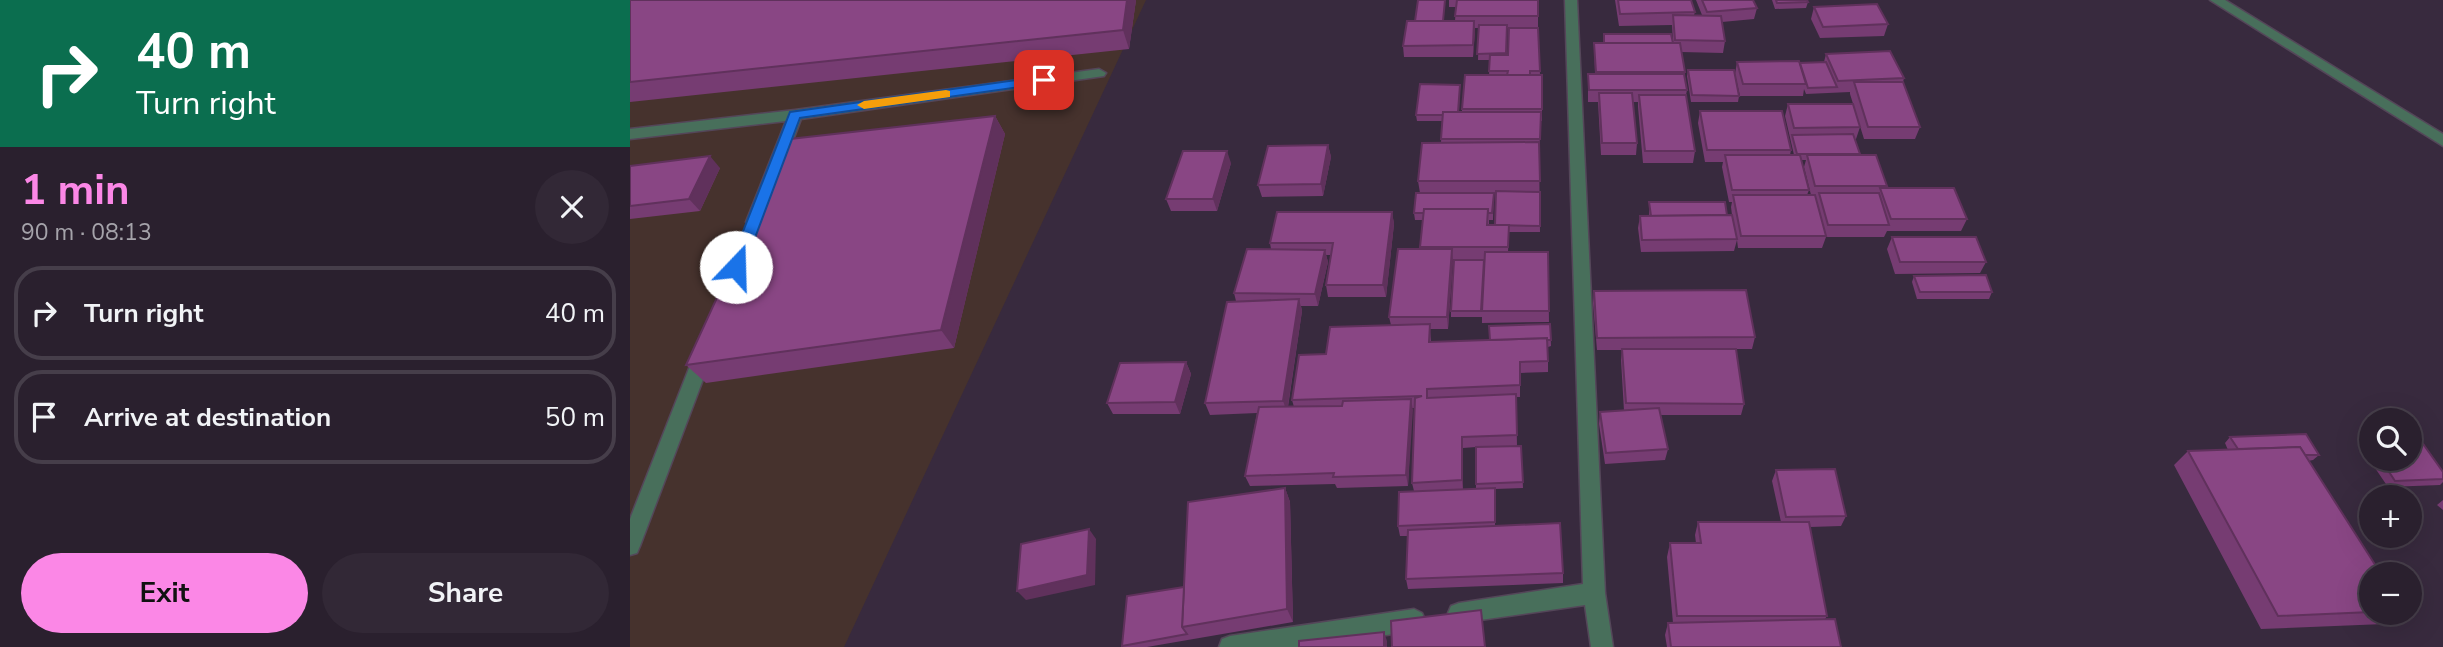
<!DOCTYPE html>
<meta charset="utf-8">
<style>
:root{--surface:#2a202e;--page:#322836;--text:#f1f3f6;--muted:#a5a3aa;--line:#463e4a;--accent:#fb87e6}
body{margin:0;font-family:"Nunito Sans",sans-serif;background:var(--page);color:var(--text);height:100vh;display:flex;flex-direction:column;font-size:26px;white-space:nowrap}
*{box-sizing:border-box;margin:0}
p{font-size:23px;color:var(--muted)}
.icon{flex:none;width:38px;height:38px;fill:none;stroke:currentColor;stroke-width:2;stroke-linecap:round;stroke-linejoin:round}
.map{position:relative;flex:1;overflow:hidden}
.details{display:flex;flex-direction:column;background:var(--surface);width:630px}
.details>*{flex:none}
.guide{background:#0b6e4f;color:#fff;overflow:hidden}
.buttons{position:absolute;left:1729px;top:408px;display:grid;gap:14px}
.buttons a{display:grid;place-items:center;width:63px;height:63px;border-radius:50%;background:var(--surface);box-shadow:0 7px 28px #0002,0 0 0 2px var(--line);font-size:35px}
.pin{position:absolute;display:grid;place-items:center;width:60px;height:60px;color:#fff;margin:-30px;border-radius:14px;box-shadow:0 4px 10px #0006}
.me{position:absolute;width:77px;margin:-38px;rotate:21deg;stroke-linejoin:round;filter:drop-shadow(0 0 5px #0008)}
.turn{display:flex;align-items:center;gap:24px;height:147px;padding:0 21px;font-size:32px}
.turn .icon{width:91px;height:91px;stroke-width:2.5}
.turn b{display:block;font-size:49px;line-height:60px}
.round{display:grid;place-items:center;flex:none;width:74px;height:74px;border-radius:37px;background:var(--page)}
.summary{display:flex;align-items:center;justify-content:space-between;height:119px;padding:0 21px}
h1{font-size:42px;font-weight:700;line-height:52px;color:var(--accent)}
.cta{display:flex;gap:14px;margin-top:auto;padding:14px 21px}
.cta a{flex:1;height:80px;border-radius:42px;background:var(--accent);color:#111;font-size:28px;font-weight:700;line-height:80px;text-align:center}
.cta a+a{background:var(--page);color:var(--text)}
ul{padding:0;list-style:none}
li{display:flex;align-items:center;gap:21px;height:94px;margin:0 14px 10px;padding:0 7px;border:4px solid var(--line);border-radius:28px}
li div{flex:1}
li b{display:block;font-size:26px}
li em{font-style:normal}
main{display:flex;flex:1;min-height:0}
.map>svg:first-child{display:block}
.industrial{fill:#46322d}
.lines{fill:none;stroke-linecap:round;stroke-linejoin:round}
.service-casing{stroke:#544659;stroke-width:3}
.minor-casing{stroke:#544659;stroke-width:3}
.service{fill:#486f5b;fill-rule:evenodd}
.minor{fill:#486f5b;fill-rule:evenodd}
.wall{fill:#763c72;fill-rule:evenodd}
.shaded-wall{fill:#60315c}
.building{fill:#894684;stroke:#60315c;stroke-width:2}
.route{fill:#1a73e8;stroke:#114b97;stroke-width:2}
.slow{fill:#f59e0b}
</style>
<main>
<section class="details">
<div class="guide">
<div class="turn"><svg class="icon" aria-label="right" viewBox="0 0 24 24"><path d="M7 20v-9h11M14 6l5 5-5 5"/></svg><div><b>40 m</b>Turn right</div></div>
</div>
<div class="summary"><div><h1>1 min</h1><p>90 m · 08:13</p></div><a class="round"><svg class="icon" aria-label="close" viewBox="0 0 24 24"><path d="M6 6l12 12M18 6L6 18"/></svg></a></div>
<ul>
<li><svg class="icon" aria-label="right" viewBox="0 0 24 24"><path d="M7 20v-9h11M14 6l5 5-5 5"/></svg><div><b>Turn right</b></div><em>40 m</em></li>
<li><svg class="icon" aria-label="arrive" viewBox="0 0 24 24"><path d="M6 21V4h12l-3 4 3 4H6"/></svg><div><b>Arrive at destination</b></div><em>50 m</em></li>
</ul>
<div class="cta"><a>Exit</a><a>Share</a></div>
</section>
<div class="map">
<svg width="1813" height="647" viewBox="0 0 1813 647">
<rect width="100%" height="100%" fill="#382a3e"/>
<path class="industrial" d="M0 0H516L214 647H0Z"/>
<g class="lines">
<defs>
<g id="service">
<path d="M1580 0H1595L1813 134V146Z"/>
<path d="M469 69 476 73 474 76 171 119 132 222 124 228 116 222 156 121 0 139V129L165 110Z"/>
<path d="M74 346 80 348 83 353 10 546 7 553 0 555V519L65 353 68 348Z"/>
</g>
<g id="minor">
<path d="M935 0H947L975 593 983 647H961L955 605 829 623 821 620 818 613 821 606 829 603 953 584Z"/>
<path d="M784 609 792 613 795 620 792 627 784 631 673 647H589L592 639 600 636Z"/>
</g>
</defs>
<use href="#service" class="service-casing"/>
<use href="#minor" class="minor-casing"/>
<use href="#service" class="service"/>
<use href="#minor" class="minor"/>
</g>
<g class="wall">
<path d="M0 0H506L499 49 0 102Z"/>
<path d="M819 0H908V28H877L876 55H878L908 28 910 75H912V121H911L909 151 910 232H879L878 252H918L919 322 852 323V313V317H821V311L854 259H823L818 329H800L801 342 860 340 920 324 921 346 918 347V372L890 373V397H886L887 446H891L893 488 865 489V526L933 573V583L778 589 776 579 778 536H770L768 526 784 491 782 483 785 408H782L778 486 707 488 705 484 620 486 615 476 627 413 580 415 575 403 606 301 604 293 641 249 640 243 762 212 764 224 756 297H698L696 285 701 255H696L698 262 688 306H671L672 311 658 407H664L662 400 696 354 761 325 759 317 790 249 793 220H785L784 213 864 193 863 220H859V225H865L866 193H790L788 181 811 143 812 121H787L786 115 830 85 829 112H832V109L859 75 860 60H848L849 28H845L843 57H774L773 46 814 21H825L826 7H819ZM846 447V489H833V448Z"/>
<path d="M985 0H1061L1065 12 1064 15H1072L1066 0H1123L1127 8 1124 19 1092 22 1095 41 1093 53 1051 52 1057 90 1056 95 1065 151 1063 163H1013L1008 107V102H1003L1007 143 1006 155H971L968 102H958V74H965L964 43H974V34L1043 43 1042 25 989 26Z"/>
<path d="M1142 0H1177L1178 2 1176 8 1145 9Z"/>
<path d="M1184 7 1258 24 1254 36 1190 38 1181 19Z"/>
<path d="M1196 54 1274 78 1273 82 1290 127 1285 139H1234L1220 94V92L1176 94 1174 89 1173 96H1110L1105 74 1107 62 1170 63 1194 62Z"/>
<path d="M1058 70 1109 96 1108 102H1061L1057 76Z"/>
<path d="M1158 104 1230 127 1226 139H1225L1229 155 1257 186 1256 188 1337 219 1331 231H1257L1254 237H1196L1192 248H1108L1107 240 1104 251 1011 252 1008 228 1010 216H1019V202L1102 215 1101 207 1102 202H1099L1092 167 1093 162H1075L1068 123 1070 111 1161 150 1160 155H1164L1155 116ZM1171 160H1176L1174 167 1181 195H1177L1179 190Z"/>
<path d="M365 116 375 134 324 348 76 383 56 365Z"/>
<path d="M698 145 701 157 693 196 632 197 628 185Z"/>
<path d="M601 163 587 211H541L536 199Z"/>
<path d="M0 166 90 168 70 211 0 219Z"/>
<path d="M1262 237 1356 262 1350 273 1265 274 1257 249Z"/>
<path d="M1284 276 1362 292 1359 299H1287L1282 282Z"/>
<path d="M964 291 1125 337 1122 349H1079L1114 404 1111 415H1030L1038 449 1035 460 975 464 969 424 970 412 994 411 991 360 992 350H967L963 303Z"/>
<path d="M556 362 561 374 550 414H483L477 403Z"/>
<path d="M1600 437 1689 455 1683 460 1678 461 1741 612H1772L1754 624 1631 629 1544 465 1558 451 1598 450 1595 443Z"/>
<path d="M1739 443H1741V458H1780L1813 472V482L1810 485 1758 487 1732 449Z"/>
<path d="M1146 470 1216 516 1211 526 1180 527 1197 616 1195 619 1211 647H1037L1035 635 1038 623H1043L1037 557 1040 543H1066L1065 535 1068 522H1151L1142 481Z"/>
<path d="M655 488 660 502 663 622 517 647H493L492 646 554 587Z"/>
<path d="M1813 500V510L1807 505Z"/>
</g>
<g class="shaded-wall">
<path d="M497 0H506L499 49 493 30Z"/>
<path d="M844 21 845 33 843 57V45Z"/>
<path d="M365 116 375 134 324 348 311 330Z"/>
<path d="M698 145 701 157 693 196 691 184Z"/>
<path d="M597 151 601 163 587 211 583 199Z"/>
<path d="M80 156 90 168 70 211 59 199Z"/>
<path d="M762 212 764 224 756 297 753 285Z"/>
<path d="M822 249 823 261 818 329 817 317Z"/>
<path d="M695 250 698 262 688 306 685 294Z"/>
<path d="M669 299 672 311 657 412 653 401Z"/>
<path d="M556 362 561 374 550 414 545 402Z"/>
<path d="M781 399 783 410 778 486 776 475Z"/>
<path d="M832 437 833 448V491L832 480Z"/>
<path d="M655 488 660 502 663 622 657 609Z"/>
<path d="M459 529 466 539 465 585 396 600 387 591Z"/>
<path d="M754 632 757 641V647H754Z"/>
</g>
<g class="building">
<path d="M0 0H497L493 30 0 82Z"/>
<path d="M788 0H815L813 21H785Z"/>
<path d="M827 0H908V16H825Z"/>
<path d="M988 0H1061L1065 12 990 14Z"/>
<path d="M1072 0H1123L1127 8 1077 12Z"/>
<path d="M1146 0H1177L1178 2 1147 3Z"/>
<path d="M1247 4 1258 24 1193 27 1184 7Z"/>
<path d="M1043 15 1091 16 1095 41 1045 40Z"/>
<path d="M777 21H844L843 45 773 46Z"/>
<path d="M849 25H877L876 53 847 54Z"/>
<path d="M879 28H908L910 71H900V75H877L878 71H859L860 55H878Z"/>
<path d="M974 34H1041L1043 43H974Z"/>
<path d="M964 43H1050L1055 72H966Z"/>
<path d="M1260 51 1274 78 1208 81 1196 54Z"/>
<path d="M1169 61 1176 84H1113L1107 62Z"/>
<path d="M1196 62 1207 87 1178 88 1170 63Z"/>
<path d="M1058 70H1104L1109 96 1062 95Z"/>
<path d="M958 74H1054L1057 90H959Z"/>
<path d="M835 75H912V109H832Z"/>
<path d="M1224 82H1273L1290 127H1238Z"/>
<path d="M790 84 830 85 828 112H813V115H786Z"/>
<path d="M969 93H1002L1007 143H972Z"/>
<path d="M1009 95H1056L1065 151H1015Z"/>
<path d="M1158 104H1223L1230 127 1164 128Z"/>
<path d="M1070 111H1152L1161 150H1077Z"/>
<path d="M813 112H911L910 139H811Z"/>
<path d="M365 116 311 330 56 365 160 139Z"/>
<path d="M1223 134 1230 154H1167L1162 135Z"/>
<path d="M909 142 910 181H788L792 143Z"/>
<path d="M698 145 691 184 628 185 638 146Z"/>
<path d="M553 151H597L583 199H536Z"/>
<path d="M1095 155H1170L1179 190H1102Z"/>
<path d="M1177 155H1246L1257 186H1185Z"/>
<path d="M80 156 59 199 0 206V166Z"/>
<path d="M1250 188H1324L1337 219H1261Z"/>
<path d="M866 191 910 192V226L865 225Z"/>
<path d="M786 193H864L862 213H858V209H794V213H784Z"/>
<path d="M1189 193H1249L1259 225H1198Z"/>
<path d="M1103 195H1185L1196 236H1111Z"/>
<path d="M1019 202H1095L1097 215 1021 216Z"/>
<path d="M794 209H858L857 225H879L878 247H790Z"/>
<path d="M647 212H762L753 285H696L703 243H640Z"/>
<path d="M1102 215 1107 239 1012 240 1010 216Z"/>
<path d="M1262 237H1346L1356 262H1270Z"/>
<path d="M617 249 695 250 685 294 604 293Z"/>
<path d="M768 249H822L817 317H759Z"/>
<path d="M855 252H918L919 311H852Z"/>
<path d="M824 260H854L851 311H821Z"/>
<path d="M1356 275 1362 292H1290L1284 276Z"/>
<path d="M1116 290 1125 337 967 338 964 291Z"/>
<path d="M669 299 653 401 575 403 597 302Z"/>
<path d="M800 324 799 342 917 338 918 361 890 362V385L797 389V398L886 394 887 435 832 437V480L782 483 785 398 792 396 662 400 669 355 696 354 700 327Z"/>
<path d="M920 324 921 340H917V338L860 340 859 326Z"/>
<path d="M992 349H1106L1114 404 996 403Z"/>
<path d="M556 362 545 402 477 403 490 363Z"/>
<path d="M781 399 776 475 703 477 704 473 615 476 629 407 712 406 713 401Z"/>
<path d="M1029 408 1038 449 976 453 970 412Z"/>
<path d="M1676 434 1689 455H1675L1670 447 1608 449 1600 437Z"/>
<path d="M1780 441H1791L1813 472V479L1765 481 1750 458H1780Z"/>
<path d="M891 446 893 482 846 484V447Z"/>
<path d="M1670 447 1751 574H1741V612L1648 616 1558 451Z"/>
<path d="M1205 469 1216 516 1156 517 1146 470Z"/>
<path d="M655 488 657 609 552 627 558 502Z"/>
<path d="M865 488V522L768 526 769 492Z"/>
<path d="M1068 522H1179L1197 616H1047L1040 543H1071Z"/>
<path d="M930 523 933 573 776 579 778 530Z"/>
<path d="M459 529 457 575 387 591 391 544Z"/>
<path d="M554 587 552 627 557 634 492 646 497 596Z"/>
<path d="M851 610 855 647H762L761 621Z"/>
<path d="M1205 619 1211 647H1041L1038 623Z"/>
<path d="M754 632V647H669V641Z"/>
</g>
<path class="route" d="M414 76 420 80 418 83 170 118 114 267 112 271H101L99 267 160 112Z"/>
<path class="slow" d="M316 90 320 91V97L234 109 227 105 234 101Z"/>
</svg>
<div class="buttons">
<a><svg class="icon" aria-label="search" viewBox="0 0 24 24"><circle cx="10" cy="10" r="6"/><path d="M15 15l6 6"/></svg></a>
<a>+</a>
<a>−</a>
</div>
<div class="pin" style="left:414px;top:80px;background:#d93025"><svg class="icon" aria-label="arrive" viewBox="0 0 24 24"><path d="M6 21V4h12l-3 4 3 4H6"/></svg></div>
<svg class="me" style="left:106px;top:267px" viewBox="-20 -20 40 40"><circle r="19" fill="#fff"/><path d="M0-13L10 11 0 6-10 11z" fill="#1a73e8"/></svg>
</div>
</main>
